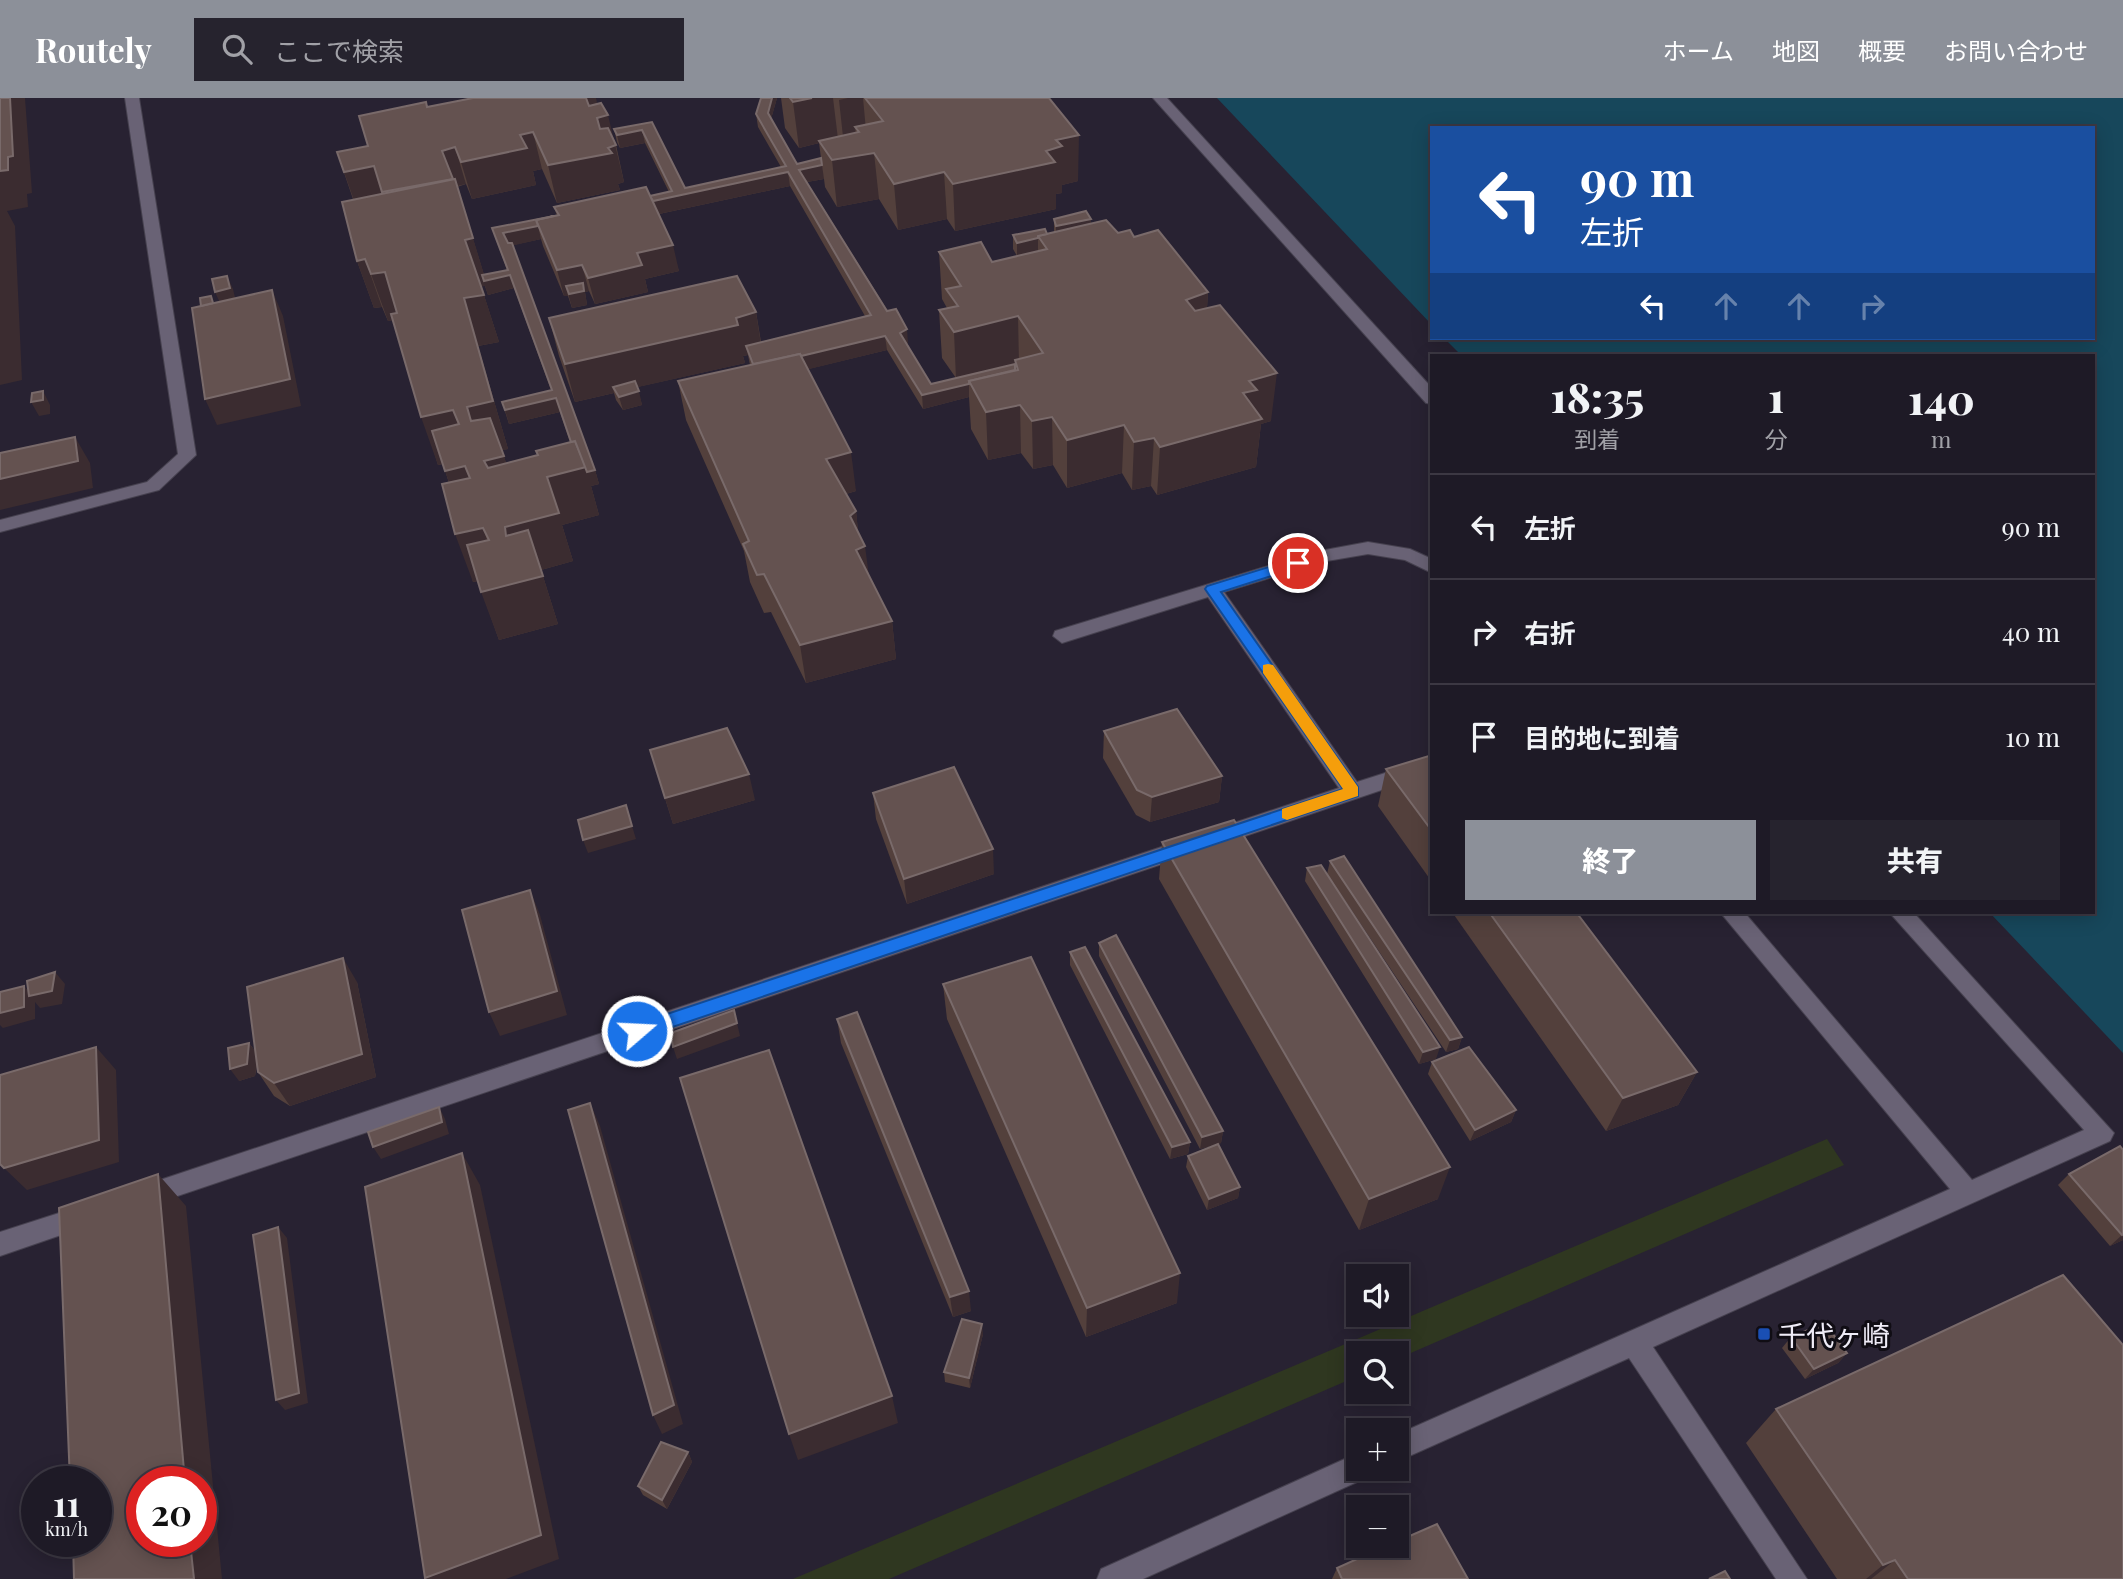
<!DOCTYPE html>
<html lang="ja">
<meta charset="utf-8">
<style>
:root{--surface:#1e1a26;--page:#26232e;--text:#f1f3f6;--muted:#a1a1a7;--line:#3c3843;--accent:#8c9099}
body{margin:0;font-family:"Playfair Display","Noto Sans JP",serif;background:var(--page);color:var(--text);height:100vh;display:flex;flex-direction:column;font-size:26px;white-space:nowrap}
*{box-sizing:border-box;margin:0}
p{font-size:23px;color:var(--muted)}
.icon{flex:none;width:38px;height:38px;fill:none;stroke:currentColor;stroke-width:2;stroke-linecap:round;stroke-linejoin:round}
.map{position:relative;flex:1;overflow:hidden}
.drawer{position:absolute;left:1430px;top:256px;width:665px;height:560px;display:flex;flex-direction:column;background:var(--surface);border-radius:0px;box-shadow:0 4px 18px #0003,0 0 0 2px var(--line)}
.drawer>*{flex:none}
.top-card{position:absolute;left:1430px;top:28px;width:665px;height:214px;border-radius:0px;box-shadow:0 4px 18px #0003,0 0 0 2px var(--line);background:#1a4fa0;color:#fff;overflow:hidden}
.buttons{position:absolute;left:1346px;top:1166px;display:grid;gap:14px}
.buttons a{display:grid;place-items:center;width:63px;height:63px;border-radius:0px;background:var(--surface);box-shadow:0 4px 18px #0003,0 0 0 2px var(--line);font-size:35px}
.speed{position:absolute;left:21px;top:1368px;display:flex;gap:14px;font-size:35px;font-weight:700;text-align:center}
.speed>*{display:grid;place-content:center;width:91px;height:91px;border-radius:50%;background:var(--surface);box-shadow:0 4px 18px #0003,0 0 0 2px var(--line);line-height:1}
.speed small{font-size:18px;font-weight:400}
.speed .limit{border:10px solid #d22;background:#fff;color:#111}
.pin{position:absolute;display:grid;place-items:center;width:60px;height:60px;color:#fff;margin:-30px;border:4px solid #fff;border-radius:50%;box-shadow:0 2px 7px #0007}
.me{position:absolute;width:77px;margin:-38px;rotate:71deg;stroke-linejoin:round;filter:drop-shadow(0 0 5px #0008)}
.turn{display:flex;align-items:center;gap:24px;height:147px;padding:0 35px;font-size:32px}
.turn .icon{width:91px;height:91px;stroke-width:2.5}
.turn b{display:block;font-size:49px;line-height:60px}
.lanes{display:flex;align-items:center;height:66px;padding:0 35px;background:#0003;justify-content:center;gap:35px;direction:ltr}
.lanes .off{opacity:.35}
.eta{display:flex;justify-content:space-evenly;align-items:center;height:119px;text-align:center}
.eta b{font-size:42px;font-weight:800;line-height:49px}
.primary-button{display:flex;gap:14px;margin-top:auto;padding:14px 35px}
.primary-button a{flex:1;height:80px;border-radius:0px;background:var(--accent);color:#fff;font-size:28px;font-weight:800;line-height:80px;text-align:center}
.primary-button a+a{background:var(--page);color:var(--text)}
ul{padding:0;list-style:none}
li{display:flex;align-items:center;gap:21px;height:105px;padding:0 35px;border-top:2px solid var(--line)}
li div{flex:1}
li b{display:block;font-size:26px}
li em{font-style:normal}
header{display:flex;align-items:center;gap:42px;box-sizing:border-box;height:98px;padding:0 35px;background:var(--accent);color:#fff}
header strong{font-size:33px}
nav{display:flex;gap:38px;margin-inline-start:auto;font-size:24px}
.search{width:490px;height:63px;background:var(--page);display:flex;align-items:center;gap:18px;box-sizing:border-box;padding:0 24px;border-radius:0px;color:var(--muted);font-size:26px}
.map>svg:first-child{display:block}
.green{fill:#2f3720}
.water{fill:#17475b}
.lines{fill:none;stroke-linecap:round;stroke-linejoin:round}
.minor-casing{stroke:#46414f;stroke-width:2}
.minor{fill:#696275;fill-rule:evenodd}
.wall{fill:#53403c;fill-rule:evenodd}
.shaded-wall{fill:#3b2c30}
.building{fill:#645250;stroke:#796a6a;stroke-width:2}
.route{fill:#1a73e8;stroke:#114b97;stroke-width:2}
.slow{fill:#f59e0b}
.transit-dot{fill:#1a4fb4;stroke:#100d14;stroke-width:2.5}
.labels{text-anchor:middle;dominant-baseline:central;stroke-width:6;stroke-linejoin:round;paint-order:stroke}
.near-poi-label{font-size:28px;fill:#efecf7;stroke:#100d14;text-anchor:start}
</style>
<header>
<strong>Routely</strong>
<div class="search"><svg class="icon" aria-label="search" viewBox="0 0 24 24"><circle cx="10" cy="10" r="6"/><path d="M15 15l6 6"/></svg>ここで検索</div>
<nav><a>ホーム</a><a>地図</a><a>概要</a><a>お問い合わせ</a></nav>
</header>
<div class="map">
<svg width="2123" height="1481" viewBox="0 0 2123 1481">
<rect width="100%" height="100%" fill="#282232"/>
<path class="green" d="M1827 1041 1844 1067 1397 1261 1396 1255H1358V1278L889 1481H793Z"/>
<path class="water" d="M1217 0H2123V955L1989 814H2093V257H1461L1444 240H2093V30H1432L1431 226Z"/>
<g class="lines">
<defs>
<g id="minor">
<path d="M125 0H139L196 357 159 392 0 434V422L147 384 178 356Z"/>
<path d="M1153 0H1167L1432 290V306L1426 305Z"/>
<path d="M1368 444 1410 451 1432 461V475L1405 462 1368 456 1321 464 1224 494 1357 684 1432 660V675L145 1109 136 1106 133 1098 136 1090 145 1087 1339 690 1208 499 1062 545 1053 538 1055 533 1314 454Z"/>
<path d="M1720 814H1744L1972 1082 2084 1032 1889 814H1913L2114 1035 2110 1043 1653 1249 1807 1481H1776L1629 1260 1396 1364V1337L1950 1091Z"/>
<path d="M84 1107 93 1110 96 1118 93 1126 0 1158V1134Z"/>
<path d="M1358 1355V1370H1371L1368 1379 1143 1481H1097L1101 1471Z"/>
</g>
</defs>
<use href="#minor" class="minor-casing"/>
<use href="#minor" class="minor"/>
</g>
<g class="wall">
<path d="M761 0H777L771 21 797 66 821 60 819 45 799 50 785 30 781 0H1049L1078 83 1062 87V95L1056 96V111L955 133 947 121 898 132 879 101 837 109 825 89 824 81 807 84 908 245 906 246 931 286 956 280 942 260 939 212 947 210 942 201 939 154 992 164 1017 158 1013 151V137L1047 136 1054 134V121H1091V125L1134 139 1208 194 1207 210 1271 323 1261 326 1256 369 1157 397 1151 388 1132 392 1122 375 1067 390 1053 367 1033 371 1021 355 988 362 971 331 969 299 923 311 887 252 808 271 856 393 846 396 856 413 858 434 869 477 892 523 896 561 806 585 771 514 764 515 750 484 744 453 686 322 678 283 750 267 748 257 743 258 745 265 637 289 642 307 623 312 616 302 614 295 575 304 559 258 549 220 756 214 761 244 865 218 790 88 659 116 679 173 645 181 648 194 595 206 589 193 585 194 587 207 572 210 568 198H564L543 148 541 141 513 147 595 372 599 386 591 388 599 417 562 427 573 463 541 472 558 526 499 542 478 483 473 484 449 385 443 366 438 367 393 222 388 223 382 209 374 210 357 163 353 101 337 54 368 48 428 9 598 6 616 47 624 84 618 86 620 92 557 105 542 71 533 73 536 87 472 101 466 86 457 89 484 177 507 172 492 130 557 118 554 109 650 98 669 94 645 45 620 50 617 44 614 31 652 24 685 90 781 69 758 29 756 16ZM481 188H485L488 197 514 190 551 292 502 304 509 326 560 314 570 344 537 357 506 365 502 352 508 351 478 248 499 244Z"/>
<path d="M1104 633 1222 678 1219 704 1150 724 1136 717 1103 660Z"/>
<path d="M650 652 755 702 673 726Z"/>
<path d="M1432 657V784L1378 708 1386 671Z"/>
<path d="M873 695 994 776 907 806 876 721Z"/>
<path d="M1162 744 1438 1101 1359 1132 1159 781Z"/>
<path d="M1330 763 1462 939 1458 951 1446 954 1338 792 1436 961 1419 966 1305 783 1307 770 1327 776Z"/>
<path d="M1452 814H1576L1697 974 1678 1007 1606 1033Z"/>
<path d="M1099 845 1223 1033 1221 1045 1218 1046 1240 1089 1238 1100 1207 1112 1186 1069 1188 1058 1217 1046 1200 1051 1099 858Z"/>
<path d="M1070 854 1190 1044 1188 1056 1170 1061 1070 867Z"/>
<path d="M357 884 376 979 290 1008 274 998 258 974 257 967 255 978 239 983 249 945 255 953Z"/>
<path d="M943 886 1177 1205 1086 1239 947 921Z"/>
<path d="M837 921 971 1213 953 1219 841 945Z"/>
<path d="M1432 964 1516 1012 1511 1024 1470 1043 1428 976Z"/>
<path d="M2123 1052V1142L2110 1148 2058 1087 2069 1076Z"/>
<path d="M983 1236 970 1290 945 1284 944 1274Z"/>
<path d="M1791 1239 1847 1255 1838 1265 1805 1281 1782 1250Z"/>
<path d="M1776 1311 2123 1481H1837L1746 1345Z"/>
<path d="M688 1354 692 1364 667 1411 643 1397 638 1388Z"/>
<path d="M1337 1470 1468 1481H1332Z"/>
</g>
<g class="shaded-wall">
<path d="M10 0H25L32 95 27 96 28 109 7 113 15 128 22 282 0 287V73L8 59Z"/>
<path d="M585 0H596L600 19 608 17 624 84 618 86 620 92 557 105 548 67Z"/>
<path d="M772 0H777L769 28 768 15Z"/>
<path d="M812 0H833L838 41 819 43V45L799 50 793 4Z"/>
<path d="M848 0H863L867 43 855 29 857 45 844 48 839 2Z"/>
<path d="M642 32 645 45 620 50 617 37Z"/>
<path d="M533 34 542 71 533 73 536 87 472 101 461 64 520 37Z"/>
<path d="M1079 37 1078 83 1062 87V95L1056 96V111L955 133 953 86 1046 53 1056 42Z"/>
<path d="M455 49 466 86 357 111 344 74Z"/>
<path d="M874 55 879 101 837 109 832 62Z"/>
<path d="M822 67 824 81 801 85 799 72Z"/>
<path d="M788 74 790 88 654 117 651 103Z"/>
<path d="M944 74 947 121 898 132 894 86Z"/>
<path d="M1091 121V134L1056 141V128Z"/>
<path d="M538 128 541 141 507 149 503 135Z"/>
<path d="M473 140 486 183 510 177 514 190 488 197 485 188 480 189 465 142Z"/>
<path d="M1038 140V153L1017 158V145Z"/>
<path d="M673 147 679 173 645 181 648 194 595 206 588 180 637 155Z"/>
<path d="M365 161 382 209 374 210 357 163Z"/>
<path d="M582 167 589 193 585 194 587 207 572 210 566 188 568 198H564L557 172Z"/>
<path d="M385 174 401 221 388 223 371 176Z"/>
<path d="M227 178 233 191 236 204 221 207 215 194Z"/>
<path d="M272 192 283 218 301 308 217 327 205 301Z"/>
<path d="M1208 194 1205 242 1186 202Z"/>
<path d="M484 197 499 244 478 248 508 351 483 357 504 358 519 406 500 411 471 323 467 309 464 200Z"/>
<path d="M756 214 762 253 746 248 748 257 743 258 745 265 616 294 613 289 614 295 575 304 565 266Z"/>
<path d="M1018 218 1019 266 1015 262V267L956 281 954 234Z"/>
<path d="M907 231 908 245 901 248 900 235Z"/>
<path d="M885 238 887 252 777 279 775 265Z"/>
<path d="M1277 275 1271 323 1261 326 1256 369 1157 397 1160 349 1243 295 1249 283Z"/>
<path d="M969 286V299L923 311 922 297Z"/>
<path d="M43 293 50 307V316L39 318 31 304Z"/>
<path d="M639 293 642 307 623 312 619 299Z"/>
<path d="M556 300 560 314 509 326 505 312Z"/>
<path d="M1020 307 1021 355 988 362 986 314Z"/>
<path d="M453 312 469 360 438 367 421 319Z"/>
<path d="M1052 319 1053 367 1033 371 1032 323Z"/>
<path d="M1124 327 1122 375 1067 390V342Z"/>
<path d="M75 339 90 365 93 390 0 412V381Z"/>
<path d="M1154 340 1151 388 1132 392 1134 344Z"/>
<path d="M851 354 856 393 831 400 826 361Z"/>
<path d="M465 368 481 416 462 421 445 373Z"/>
<path d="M586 369 595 372 599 386 591 388 599 417 562 427 573 463 541 472 558 526 499 542 481 494 506 438 505 429 547 379Z"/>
<path d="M856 413 860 450 865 448 870 486 860 490 850 418Z"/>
<path d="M483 430 499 478 473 484 455 436Z"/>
<path d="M892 523 896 561 806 585 800 547Z"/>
<path d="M749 676 755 702 673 726 665 700Z"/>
<path d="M1222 678 1219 704 1150 724 1152 699Z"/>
<path d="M632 728 636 741 588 755 583 742Z"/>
<path d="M993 751 994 776 907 806 904 781Z"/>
<path d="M530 792 540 817 567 917 500 938 489 914Z"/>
<path d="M343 860 357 884 376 979 290 1008 274 985Z"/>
<path d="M55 874 65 886 62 906 40 910 35 904V921L3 930 0 927V915L24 888 32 897Z"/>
<path d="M734 912 740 938 677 961 673 949Z"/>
<path d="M1462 939 1458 951 1446 954 1450 942Z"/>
<path d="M249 945 258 957 255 978 239 983 230 971Z"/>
<path d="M96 949 116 972 119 1064 27 1092 4 1070Z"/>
<path d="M1440 949 1436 961 1419 966 1423 954Z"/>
<path d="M1697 974 1678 1007 1606 1033 1623 1000Z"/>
<path d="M590 1005 600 1028 683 1326 662 1336 653 1317Z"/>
<path d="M439 1009 445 1021 449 1036 381 1061 373 1049Z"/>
<path d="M1516 1012 1511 1024 1470 1043 1475 1032Z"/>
<path d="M1223 1033 1221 1045 1200 1051 1202 1039Z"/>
<path d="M1190 1044 1188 1056 1170 1061 1172 1049Z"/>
<path d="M462 1055 480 1087 559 1461 506 1481H426L425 1480Z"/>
<path d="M1450 1069 1438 1101 1359 1132 1369 1101Z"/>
<path d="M158 1076 186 1108 222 1481H194L190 1444H201V1384H185Z"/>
<path d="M1240 1089 1238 1100 1207 1112 1209 1101Z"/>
<path d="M278 1129 287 1140 308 1305 285 1312 276 1302Z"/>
<path d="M2123 1136V1142L2110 1148 2122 1137Z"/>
<path d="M1180 1175 1177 1205 1086 1239 1087 1210Z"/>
<path d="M969 1193 971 1213 953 1219 950 1199Z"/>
<path d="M982 1226 983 1236 970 1290 969 1280Z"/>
<path d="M1847 1255 1838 1265 1805 1281 1814 1271Z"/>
<path d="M892 1298 898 1325 798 1362 789 1336Z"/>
<path d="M688 1354 692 1364 667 1411 662 1402Z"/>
<path d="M1895 1462 1871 1481H1866L1883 1467Z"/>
</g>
<g class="building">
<path d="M0 0H10L13 58 8 59V72L0 73Z"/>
<path d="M473 0H586L589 8 601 5 608 17 597 20 600 31 608 30 616 47 608 50 612 55 548 67 533 34 520 37 527 50 461 64 455 49 442 53 453 81 382 94 374 68 344 74 337 54 368 48 359 18 426 4 427 9Z"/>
<path d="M761 0H772L768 15 797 66 821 60 822 67 799 72 887 213 896 211 907 231 900 235 931 286 1015 266V272L969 283V286L922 297 885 238 801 258 800 256 753 266 746 248 871 217 788 74 653 103 650 98 672 93 642 32 617 37 614 31 652 24 685 90 786 68 756 16Z"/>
<path d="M790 0H812L793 4Z"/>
<path d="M865 0H1049L1079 37 1056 42 1062 48 1046 53 1055 64 953 86 944 74 894 86 874 55 832 62 819 43 859 34 855 29 883 23Z"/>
<path d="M455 81 473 140 465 142 484 197 464 200 493 303 467 309 471 323 490 320 504 358 484 363 488 370 538 357 536 353 575 343 586 369 547 379 559 415 505 429 506 438 528 432 543 478 481 494 467 447 489 442 483 430 455 436 442 386 470 380 465 368 445 373 432 333 459 326 453 312 421 319 391 216 397 215 385 174 371 176 365 161 357 163 342 104Z"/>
<path d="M646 89 673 147 637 155 642 167 588 180 582 167 557 172 536 122 559 117 554 109Z"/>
<path d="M1086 113 1091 121 1056 128 1054 121Z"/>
<path d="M554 118 536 122 538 128 503 135 508 145H512L595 372 587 374 575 343 571 344 556 300 505 312 502 304 552 292 510 177 484 183 482 177 508 172 492 130Z"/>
<path d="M1106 122 1118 135 1130 132 1134 139 1158 132 1208 194 1186 202 1195 213 1220 207 1277 275 1249 283 1257 292 1243 295 1262 321 1160 349 1154 340 1134 344 1124 327 1067 342 1052 319 1032 323 1020 307 986 314 969 283 1018 272 1015 262 1043 255 1018 218 954 234 939 212 958 208 946 191 961 188 939 154 981 144 992 164 1047 151 1038 138Z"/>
<path d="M1045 131 1047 136 1038 138V140L1017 145 1013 137Z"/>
<path d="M227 178 230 190 215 194 212 181Z"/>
<path d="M737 178 756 214 736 220 738 227 565 266 549 220Z"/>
<path d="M583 185 584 193 569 196 566 188Z"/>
<path d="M272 192 290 281 205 301 192 210Z"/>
<path d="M211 198 213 205 201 208 200 200Z"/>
<path d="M800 256 851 354 826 361 856 413 850 418 865 448 856 452 892 523 800 547 764 476 757 477 743 446 749 443 678 283Z"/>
<path d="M635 283 639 293 619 299 613 289Z"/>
<path d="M43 293V302L31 304 32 295Z"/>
<path d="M75 339 78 363 0 381V355Z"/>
<path d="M1177 611 1222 678 1152 699 1137 692 1104 633Z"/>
<path d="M727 630 749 676 665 700 650 652Z"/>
<path d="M1432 657V733L1386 671Z"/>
<path d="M954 669 993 751 904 781 873 695Z"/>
<path d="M626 707 632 728 583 742 578 722Z"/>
<path d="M1234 722 1450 1069 1369 1101 1162 744Z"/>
<path d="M1344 758 1462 939 1450 942 1330 763Z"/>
<path d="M1321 767 1440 949 1423 954 1307 770Z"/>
<path d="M530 792 557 893 489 914 462 812Z"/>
<path d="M1489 814H1576L1697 974 1623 1000Z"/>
<path d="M1116 837 1223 1033 1202 1039 1099 845Z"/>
<path d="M1085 849 1190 1044 1172 1049 1070 854Z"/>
<path d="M1031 859 1180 1175 1087 1210 943 886Z"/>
<path d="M343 860 362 956 274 985 258 974 247 889Z"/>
<path d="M55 874 52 893 29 898 27 883Z"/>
<path d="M24 888V909L0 915V894Z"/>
<path d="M734 912 737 925 673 949 671 935Z"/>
<path d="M857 914 969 1193 950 1199 837 921Z"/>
<path d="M249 945 247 966 230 971 228 950Z"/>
<path d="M96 949 99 1042 4 1070 0 1066V977Z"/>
<path d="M1469 949 1516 1012 1475 1032 1432 964Z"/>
<path d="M769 952 892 1298 789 1336 680 980Z"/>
<path d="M590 1005 674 1307 653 1317 568 1012Z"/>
<path d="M439 1009 442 1024 373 1049 368 1034Z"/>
<path d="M1218 1046 1240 1089 1209 1101 1188 1058Z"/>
<path d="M2120 1048 2123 1052V1136L2122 1137 2069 1076Z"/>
<path d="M462 1055 541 1437 425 1480 365 1089Z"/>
<path d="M158 1076 185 1384H142V1444H190L194 1481H74L73 1444H96V1384H70L59 1110Z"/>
<path d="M278 1129 299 1295 276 1302 253 1137Z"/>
<path d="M2063 1177 2123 1247V1481H1908L1895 1462 1883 1467 1776 1311Z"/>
<path d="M962 1221 982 1226 969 1280 944 1274Z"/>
<path d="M1825 1225 1847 1255 1814 1271 1791 1239Z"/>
<path d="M661 1344 688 1354 662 1402 638 1388Z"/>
<path d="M1437 1426 1468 1481H1342L1337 1470 1388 1447H1396V1444Z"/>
<path d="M1725 1473 1730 1481H1709Z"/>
</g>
<path class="route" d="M1298 460 1303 462V468L1221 494 1358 689V698L637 941 631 938 628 933 637 926 1343 691 1205 491 1207 488Z"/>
<path class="slow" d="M1268 566 1273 567 1358 689V698L1287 722 1282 720V711L1343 691 1263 575V567Z"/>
<rect class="transit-dot" x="1757" y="1229" width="14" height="14" rx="3.5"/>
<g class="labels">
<g class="near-poi-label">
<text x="1778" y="1236">千代ヶ崎</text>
</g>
</g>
</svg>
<div class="buttons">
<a><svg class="icon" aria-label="sound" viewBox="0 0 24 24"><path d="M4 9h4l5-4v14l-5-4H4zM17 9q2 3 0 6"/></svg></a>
<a><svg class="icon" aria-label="search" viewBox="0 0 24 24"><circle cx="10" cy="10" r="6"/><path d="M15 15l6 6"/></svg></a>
<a>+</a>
<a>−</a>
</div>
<div class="speed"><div>11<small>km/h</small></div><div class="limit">20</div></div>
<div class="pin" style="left:1298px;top:465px;background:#d93025"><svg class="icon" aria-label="arrive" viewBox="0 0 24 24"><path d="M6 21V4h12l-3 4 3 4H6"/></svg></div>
<svg class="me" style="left:637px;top:933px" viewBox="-20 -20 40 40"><circle r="17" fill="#1a73e8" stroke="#fff" stroke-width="3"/><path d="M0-11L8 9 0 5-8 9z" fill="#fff"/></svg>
<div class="top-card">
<div class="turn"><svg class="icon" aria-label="left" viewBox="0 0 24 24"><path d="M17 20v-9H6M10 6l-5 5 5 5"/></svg><div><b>90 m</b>左折</div></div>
<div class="lanes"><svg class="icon" aria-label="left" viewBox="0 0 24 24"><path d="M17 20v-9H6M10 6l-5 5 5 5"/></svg><svg class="icon off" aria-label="ahead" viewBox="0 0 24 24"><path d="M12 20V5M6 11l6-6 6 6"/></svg><svg class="icon off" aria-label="ahead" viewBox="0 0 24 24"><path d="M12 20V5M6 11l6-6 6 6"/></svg><svg class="icon off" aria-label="right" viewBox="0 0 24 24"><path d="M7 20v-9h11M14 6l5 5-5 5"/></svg></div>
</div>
<section class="drawer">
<div class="eta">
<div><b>18:35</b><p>到着</p></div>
<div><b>1</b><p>分</p></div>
<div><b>140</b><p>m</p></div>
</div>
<ul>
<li><svg class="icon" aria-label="left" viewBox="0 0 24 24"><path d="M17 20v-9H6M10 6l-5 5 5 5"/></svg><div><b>左折</b></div><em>90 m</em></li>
<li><svg class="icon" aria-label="right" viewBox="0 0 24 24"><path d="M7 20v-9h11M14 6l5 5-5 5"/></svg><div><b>右折</b></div><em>40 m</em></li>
<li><svg class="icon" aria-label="arrive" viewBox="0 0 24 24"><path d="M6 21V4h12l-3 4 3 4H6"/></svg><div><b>目的地に到着</b></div><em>10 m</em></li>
</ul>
<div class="primary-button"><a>終了</a><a>共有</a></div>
</section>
</div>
